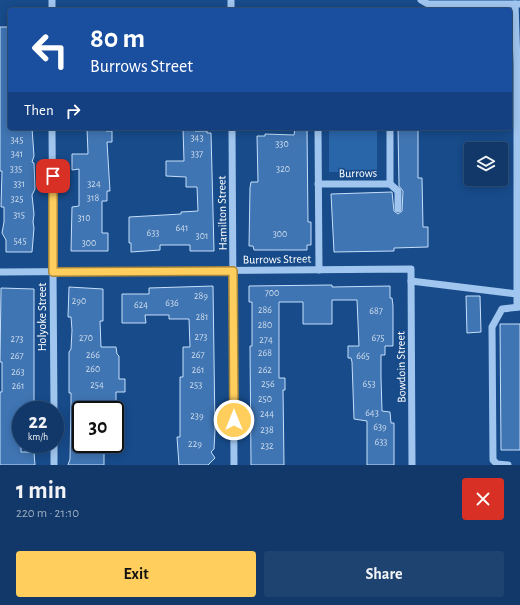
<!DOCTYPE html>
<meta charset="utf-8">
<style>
:root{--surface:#113868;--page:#1e4371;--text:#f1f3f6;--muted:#9cacc0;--line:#30527c;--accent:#ffce5d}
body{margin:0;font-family:"Alegreya Sans",sans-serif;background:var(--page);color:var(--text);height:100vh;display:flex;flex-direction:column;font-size:15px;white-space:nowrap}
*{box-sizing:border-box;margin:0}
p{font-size:13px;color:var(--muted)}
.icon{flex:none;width:22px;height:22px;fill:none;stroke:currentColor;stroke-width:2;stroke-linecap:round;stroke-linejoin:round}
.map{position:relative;height:465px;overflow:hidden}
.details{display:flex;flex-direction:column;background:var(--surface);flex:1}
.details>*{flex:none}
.guide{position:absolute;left:8px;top:8px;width:504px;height:122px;border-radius:4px;box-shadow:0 2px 10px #0003,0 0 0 1px var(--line);background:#1a4fa0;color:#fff;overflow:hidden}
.controls{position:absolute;left:464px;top:142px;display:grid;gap:8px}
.controls a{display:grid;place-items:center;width:44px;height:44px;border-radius:4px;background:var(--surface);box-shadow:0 2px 10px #0003,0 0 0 1px var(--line);font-size:20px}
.speed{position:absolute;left:12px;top:401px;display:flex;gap:8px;font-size:20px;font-weight:700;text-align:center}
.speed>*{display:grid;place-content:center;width:52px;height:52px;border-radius:50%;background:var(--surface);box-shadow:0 2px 10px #0003,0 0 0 1px var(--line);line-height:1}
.speed small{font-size:10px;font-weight:400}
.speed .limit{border:2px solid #111;border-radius:6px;background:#fff;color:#111}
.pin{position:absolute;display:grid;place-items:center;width:34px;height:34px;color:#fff;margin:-17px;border-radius:8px;box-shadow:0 2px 6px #0006}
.me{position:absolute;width:44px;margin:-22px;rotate:0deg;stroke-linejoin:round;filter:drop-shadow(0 0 3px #0008)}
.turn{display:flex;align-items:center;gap:14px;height:84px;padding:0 16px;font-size:18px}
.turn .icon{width:52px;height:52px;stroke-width:2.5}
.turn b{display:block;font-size:28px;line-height:34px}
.then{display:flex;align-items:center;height:38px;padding:0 16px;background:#0003;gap:8px;font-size:15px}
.round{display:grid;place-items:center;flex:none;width:42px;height:42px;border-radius:4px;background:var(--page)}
.headline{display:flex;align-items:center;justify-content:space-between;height:68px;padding:0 16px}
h1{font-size:24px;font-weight:700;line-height:30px}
.cta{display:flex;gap:8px;margin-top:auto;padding:8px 16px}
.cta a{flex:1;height:46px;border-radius:4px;background:var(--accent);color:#111;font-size:16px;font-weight:700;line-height:46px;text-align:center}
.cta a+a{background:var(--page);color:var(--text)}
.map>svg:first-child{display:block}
.green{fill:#2965a9}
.building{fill:#3f75b3;stroke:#c6dffa}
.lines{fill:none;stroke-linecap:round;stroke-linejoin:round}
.minor{stroke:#a0c5ee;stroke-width:7}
.route-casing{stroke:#a6863c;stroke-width:10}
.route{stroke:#ffce5d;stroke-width:7}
.labels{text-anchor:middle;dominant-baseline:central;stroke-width:3.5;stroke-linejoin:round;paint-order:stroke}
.number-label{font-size:10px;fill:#cfdcec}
.street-label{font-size:12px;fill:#fff;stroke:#174b8a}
</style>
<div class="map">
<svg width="520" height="465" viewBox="0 0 520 465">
<rect width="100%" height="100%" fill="#174b8a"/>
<rect class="green" x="329" y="128" width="48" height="44"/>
<g class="building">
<path d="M0 27H10V128H32L34 156 32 162 34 163 35 189 32 195 34 214 33 222 34 228 32 252H6V240L2 233 4 222V207H1L2 171H0Z"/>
<path d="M87 128H106V131H112V142H107L110 191H107V201H102V233H108V251H71L72 207 79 206V169L72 170V154H88Z"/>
<path d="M183 128H195V131H207V133H211L214 251H190V245H160V250L131 252V243H129V217L181 214V212L198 211 197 187H186V177L166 176V161H184Z"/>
<path d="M295 128H307L308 222H311V245H307V250H254L253 246H249L250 188 251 182H258L257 136H265V134L294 135Z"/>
<path d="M398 128H418V178H422L423 227H428V247L394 248V251L334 252 331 194 392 192 394 211 398 214 402 211 403 191 399 186Z"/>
<path d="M332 285V287L390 286V298H392L393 306V346H385V355H381V378L382 411 390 412 391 423H394V465H367V421L354 419 352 362 351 358H348V346H359L357 300H332V324H303V302H279V378H285V390H283L284 465H251L250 346H252V302H249V286Z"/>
<path d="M213 286 215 430 214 449 211 452 215 458 208 465H179L177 437H180V377H183V347H190L189 319H169V315H145L146 323H122V294H149V288Z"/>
<path d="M69 287 103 289V321H100L101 347H116L117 354 119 356V379H125V392H116V407H107V410H81V444H101V452H104V465H68L70 459 71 404V393H69V352L71 349 72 330 71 317H68Z"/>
<path d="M1 288 34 289V410H21V452H34L35 465H0V392H2V362H0Z"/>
<path d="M466 296H480L481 332 467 333Z"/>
<path d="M500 324H520V450H501Z"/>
</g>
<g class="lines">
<g class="minor">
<path d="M52 0V10"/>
<path d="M231 0V10"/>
<path d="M421 0 428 4H520"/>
<path d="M515 4 517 64V307"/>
<path d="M52 128 54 410"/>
<path d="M232 128 234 465"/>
<path d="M318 128 319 270"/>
<path d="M318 184H390V128"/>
<path d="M390 184 398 191V209"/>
<path d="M0 272 411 269 412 465"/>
<path d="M411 281 517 294"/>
<path d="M54 444V465"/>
<path d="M508 465 497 464 493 460 492 327 502 309 520 307"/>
</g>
</g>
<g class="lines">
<defs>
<path id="route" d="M53 176V272L233 271 234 420"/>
</defs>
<use href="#route" class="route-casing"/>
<use href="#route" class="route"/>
</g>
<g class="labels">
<g class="number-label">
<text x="197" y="138">343</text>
<text x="17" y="140">345</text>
<text x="282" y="144">330</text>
<text x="17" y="154">341</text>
<text x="197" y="154">337</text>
<text x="16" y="169">335</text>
<text x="283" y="169">320</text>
<text x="19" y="184">331</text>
<text x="94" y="184">324</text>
<text x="93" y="198">318</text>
<text x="17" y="199">325</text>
<text x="19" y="215">315</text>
<text x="84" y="218">310</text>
<text x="182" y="228">641</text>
<text x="153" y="233">633</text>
<text x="280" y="234">300</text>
<text x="202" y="236">301</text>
<text x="20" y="241">545</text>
<text x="89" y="243">300</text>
<text x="272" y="293">700</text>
<text x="201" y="296">289</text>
<text x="79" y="301">290</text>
<text x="172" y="303">636</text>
<text x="141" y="305">624</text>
<text x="265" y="310">286</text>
<text x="376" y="311">687</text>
<text x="202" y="317">281</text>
<text x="265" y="325">280</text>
<text x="201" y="337">273</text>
<text x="86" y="338">270</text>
<text x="378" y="338">675</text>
<text x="17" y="339">273</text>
<text x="266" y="340">274</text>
<text x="265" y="353">268</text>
<text x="93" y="355">266</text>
<text x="198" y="355">267</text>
<text x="17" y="356">267</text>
<text x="363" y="356">665</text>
<text x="93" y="369">260</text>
<text x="198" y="370">261</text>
<text x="265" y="370">262</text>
<text x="18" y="372">263</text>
<text x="268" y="384">256</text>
<text x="369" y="384">653</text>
<text x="97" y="385">254</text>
<text x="196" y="385">253</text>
<text x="18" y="386">261</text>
<text x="265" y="399">250</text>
<text x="372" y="413">643</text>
<text x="267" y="414">244</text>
<text x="197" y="416">239</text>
<text x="380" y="427">639</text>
<text x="267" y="430">238</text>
<text x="381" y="442">633</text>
<text x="195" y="444">229</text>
<text x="267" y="446">232</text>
</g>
<g class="street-label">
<text transform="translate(358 173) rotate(-1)">Burrows</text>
<text transform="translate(222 213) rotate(-91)">Hamilton Street</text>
<text transform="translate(277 259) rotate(-1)">Burrows Street</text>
<text transform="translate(42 317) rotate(-90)">Holyoke Street</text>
<text transform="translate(401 367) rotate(-91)">Bowdoin Street</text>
</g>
</g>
</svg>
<div class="controls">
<a><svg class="icon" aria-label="layers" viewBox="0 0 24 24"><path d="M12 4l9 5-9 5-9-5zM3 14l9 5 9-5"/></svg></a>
</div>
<div class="speed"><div>22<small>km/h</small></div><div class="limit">30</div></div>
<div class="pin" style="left:53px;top:176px;background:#d93025"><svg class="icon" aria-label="arrive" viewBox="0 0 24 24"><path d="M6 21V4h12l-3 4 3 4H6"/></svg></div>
<svg class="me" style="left:234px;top:420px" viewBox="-20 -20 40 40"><circle r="17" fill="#ffce5d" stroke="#fff" stroke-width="3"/><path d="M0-11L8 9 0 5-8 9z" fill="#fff"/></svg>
<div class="guide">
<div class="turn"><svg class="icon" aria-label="left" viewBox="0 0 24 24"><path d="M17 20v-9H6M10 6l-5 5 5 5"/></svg><div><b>80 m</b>Burrows Street</div></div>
<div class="then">Then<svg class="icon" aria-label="right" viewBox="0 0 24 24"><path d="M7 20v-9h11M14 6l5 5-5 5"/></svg></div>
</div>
</div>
<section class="details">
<div class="headline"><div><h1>1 min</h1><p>220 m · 21:10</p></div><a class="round" style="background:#d93025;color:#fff"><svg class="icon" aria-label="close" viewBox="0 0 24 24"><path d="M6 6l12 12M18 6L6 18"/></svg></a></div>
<div class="cta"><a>Exit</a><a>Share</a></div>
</section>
